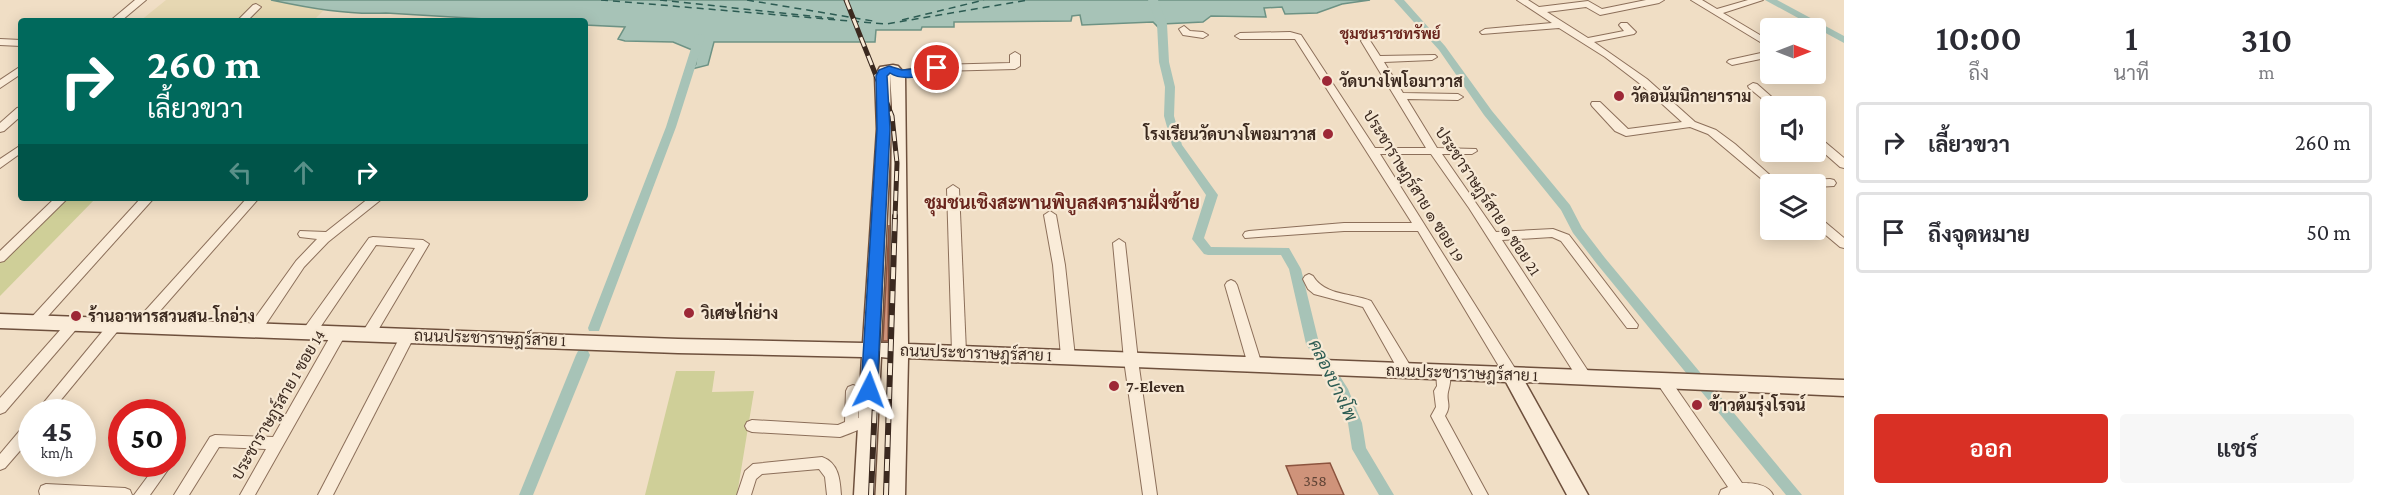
<!DOCTYPE html>
<html lang="th">
<meta charset="utf-8">
<style>
:root{--surface:#fff;--page:#f7f7f7;--text:#2b2b33;--muted:#7c7c81;--line:#e1e1e2;--accent:#d93025}
body{margin:0;font-family:"Crimson Pro",Sarabun,serif;background:var(--page);color:var(--text);height:100vh;display:flex;flex-direction:column;font-size:22px;white-space:nowrap}
*{box-sizing:border-box;margin:0}
p{font-size:20px;color:var(--muted)}
.icon{flex:none;width:33px;height:33px;fill:none;stroke:currentColor;stroke-width:2;stroke-linecap:round;stroke-linejoin:round}
.map{position:relative;flex:1;overflow:hidden}
.panel{display:flex;flex-direction:column;background:var(--surface);width:540px}
.panel>*{flex:none}
.banner{position:absolute;left:18px;top:18px;width:570px;height:183px;border-radius:6px;box-shadow:0 3px 15px #0003;background:#00695c;color:#fff;overflow:hidden}
.needle{width:39px;rotate:90deg}
.fabs{position:absolute;left:1760px;top:18px;display:grid;gap:12px}
.fabs a{display:grid;place-items:center;width:66px;height:66px;border-radius:6px;background:var(--surface);box-shadow:0 3px 15px #0003;font-size:30px}
.speed{position:absolute;left:18px;top:399px;display:flex;gap:12px;font-size:30px;font-weight:700;text-align:center}
.speed>*{display:grid;place-content:center;width:78px;height:78px;border-radius:50%;background:var(--surface);box-shadow:0 3px 15px #0003;line-height:1}
.speed small{font-size:15px;font-weight:400}
.speed .limit{border:9px solid #d22;background:#fff;color:#111}
.pin{position:absolute;display:grid;place-items:center;width:51px;height:51px;color:#fff;margin:-26px;border:3px solid #fff;border-radius:50%;box-shadow:0 2px 6px #0007}
.me{position:absolute;width:66px;margin:-33px;rotate:3deg;stroke-linejoin:round;filter:drop-shadow(0 0 4px #0008)}
.turn{display:flex;align-items:center;gap:21px;height:126px;padding:0 30px;font-size:27px}
.turn .icon{width:78px;height:78px;stroke-width:2.5}
.turn b{display:block;font-size:42px;line-height:51px}
.lanes{display:flex;align-items:center;height:57px;padding:0 30px;background:#0003;justify-content:center;gap:30px;direction:ltr}
.lanes .off{opacity:.35}
.eta{display:flex;justify-content:space-evenly;align-items:center;height:102px;text-align:center}
.eta b{font-size:36px;font-weight:600;line-height:42px}
.action{display:flex;gap:12px;margin-top:auto;padding:12px 30px}
.action a{flex:1;height:69px;border-radius:6px;background:var(--accent);color:#fff;font-size:24px;font-weight:600;line-height:69px;text-align:center}
.action a+a{background:var(--page);color:var(--text)}
ul{padding:0;list-style:none}
li{display:flex;align-items:center;gap:18px;height:81px;margin:0 12px 9px;padding:0 18px;border:3px solid var(--line);border-radius:6px}
li div{flex:1}
li b{display:block;font-size:22px}
li em{font-style:normal}
main{display:flex;flex:1;min-height:0}
.map>svg:first-child{display:block}
.farmland{fill:#e6d7b2}
.green{fill:#cfcf98}
.water{fill:#a7c3b7;stroke:#6d9284;stroke-width:1.5}
.lines{fill:none;stroke-linecap:round;stroke-linejoin:round}
.canal{fill:#a7c3b7;fill-rule:evenodd}
.ferry{stroke:#2d5c53;stroke-width:1.5;stroke-dasharray:7 5;stroke-linecap:butt}
.building{fill:#cf937a;stroke:#8c543f;stroke-width:1.5}
.street-casing{stroke:#8c6f5a;stroke-width:2}
.secondary-casing{stroke:#6e503d;stroke-width:3}
.street{fill:#faecd9;fill-rule:evenodd}
.secondary{fill:#faecd9;fill-rule:evenodd}
.rail-far1-casing{stroke:#3b291f;stroke-width:5}
.rail-casing{stroke:#3b291f;stroke-width:6}
.rail-far1{stroke:#f7e9d5;stroke-width:3;stroke-dasharray:10;stroke-linecap:butt}
.rail{stroke:#f7e9d5;stroke-width:4;stroke-dasharray:12;stroke-linecap:butt}
.route{fill:#1a73e8;stroke:#114b97;stroke-width:1.5}
.poi-dot{fill:#9d2837;stroke:#f7e9d5;stroke-width:2}
.labels{text-anchor:middle;dominant-baseline:central;stroke-width:4.5;stroke-linejoin:round;paint-order:stroke}
.far-neighbourhood-label{font-size:15px;font-weight:bold;fill:#69241c;stroke:#f7e9d5}
.poi-label{font-size:16px;font-weight:bold;fill:#3b291f;stroke:#f7e9d5;text-anchor:start}
.street-label{font-size:16px;fill:#3b291f;stroke:#f7e9d5}
.near-number-label{font-size:16px;fill:#604436}
.neighbourhood-label{font-size:18px;font-weight:bold;fill:#69241c;stroke:#f7e9d5}
.water-label{font-size:18px;font-style:italic;fill:#2d5c53;stroke:#f7e9d5}
</style>
<main>
<div class="map">
<svg width="1844" height="495" viewBox="0 0 1844 495">
<rect width="100%" height="100%" fill="#f0dec5"/>
<path class="farmland" d="M166 0H271L324 10 313 21H140Z"/>
<g class="green">
<path d="M57 198H96L0 296V252Z"/>
<path d="M676 371H715L712 392 754 391 737 495H645Z"/>
</g>
<path class="water" d="M271 0H1370L1342 4 1317 13 1285 14 1282 7 1264 8 1266 17 1211 16 1203 22 1162 24 1159 28 1153 22 1082 25 1080 15 1072 16 1071 21 954 22V27H922L921 30H876L875 42H714L708 65 692 69 696 64 697 52 673 42 625 41 618 39 625 27 585 25V21H520L386 13C347 15 309 8 271 0Z"/>
<g class="lines">
<g class="canal">
<path d="M1148 0H1158L1167 24 1169 62 1175 87 1174 116 1182 145 1218 195 1204 238 1211 247 1289 248 1301 269 1319 343 1348 389 1362 423 1366 448 1394 495H1379L1352 449 1348 423 1335 391 1306 344 1289 269 1281 255H1208L1204 254 1192 239 1206 195 1172 145 1164 116 1165 87 1159 62 1157 24Z"/>
<path d="M1394 0H1404L1445 46 1492 111 1570 205 1582 228 1605 258 1802 495H1786L1597 264 1573 233 1561 210 1484 115 1439 50Z"/>
<path d="M1765 0H1777L1844 36V43Z"/>
<path d="M700 33 705 36 676 127 600 328 599 331H589L588 328 666 127 695 36Z"/>
<path d="M583 350 588 351 590 355 533 495H519L576 355 578 351Z"/>
</g>
<g class="ferry">
<path d="M601 0 886 24 1028 0"/>
<path d="M660 0 838 19"/>
<path d="M747 0 873 21"/>
<path d="M902 20 984 0"/>
</g>
</g>
<g class="building">
<path d="M889 225 888 341H883Z"/>
<path d="M1330 463 1344 495H1298L1286 466Z"/>
</g>
<g class="lines">
<defs>
<g id="street">
<path d="M135 0H146L121 21H110Z"/>
<path d="M1517 0H1528L1539 7 1588 1 1602 9 1646 0H1664L1659 3 1600 15 1586 7 1547 12 1588 38 1624 31 1619 25 1621 23H1627L1636 32 1634 34 1594 42 1647 79 1695 122 1716 130 1735 144 1780 184 1770 186 1708 134 1690 127 1626 136 1615 131 1592 106 1591 104 1592 102H1600L1628 129 1682 122 1639 83 1605 57 1559 28 1482 34 1480 32 1485 29 1552 23Z"/>
<path d="M1691 0H1702L1717 9 1748 0H1763L1723 13 1770 41V48Z"/>
<path d="M256 4 261 7 247 21H237L253 5Z"/>
<path d="M1810 23 1813 24V28H1791L1793 26Z"/>
<path d="M1184 26 1190 31 1203 32 1208 35 1203 38 1183 35 1179 29Z"/>
<path d="M1290 32 1301 35 1375 148H1426L1361 41 1363 39H1369L1380 56 1435 55 1437 57 1432 60 1384 62 1403 93 1458 94 1463 97 1458 100 1407 99 1437 148 1476 149 1477 151 1472 154H1442L1496 232 1553 229 1569 235 1638 325 1637 328H1627L1561 241 1552 237 1502 240 1590 374 1592 378 1590 382 1585 383 1580 382 1469 208 1431 154H1380L1516 370 1518 374 1516 378 1511 379 1506 378 1418 231H1344L1245 238 1243 235 1245 232 1249 231 1344 223H1412L1295 39H1240L1235 36 1240 33Z"/>
<path d="M0 39 21 40V46L0 45Z"/>
<path d="M1770 51V57L1732 65 1727 62 1729 60Z"/>
<path d="M1015 52 1020 55V66L1015 69 939 71C928 76 902 80 893 74 904 67 924 69 937 65L1010 63V55Z"/>
<path d="M21 66V74L0 88V80Z"/>
<path d="M1753 83 1757 84 1782 106H1771L1749 88 1748 86Z"/>
<path d="M21 107V116L4 131 0 132V123L17 108Z"/>
<path d="M1815 136 1819 137 1844 158V168L1840 167 1815 145Z"/>
<path d="M21 145V153L0 168V159Z"/>
<path d="M1830 179 1834 180 1836 183 1834 186 1815 187V184H1804L1810 180Z"/>
<path d="M953 185 959 189 966 352 964 356 959 357 954 356 952 352 947 189Z"/>
<path d="M55 198H68L4 261 0 262V251Z"/>
<path d="M141 198H154L40 325H30L29 322 30 319Z"/>
<path d="M247 198H259L145 328H135L134 325 135 322Z"/>
<path d="M369 198H383L328 242 304 267 260 333H250L249 329 250 325 296 261 317 239 300 237 298 234 300 231 326 232Z"/>
<path d="M1050 211 1056 215 1065 265 1075 357 1073 361 1068 362 1063 361 1061 357 1053 265 1044 215Z"/>
<path d="M1815 216 1819 217 1844 238V248L1840 247 1815 226Z"/>
<path d="M373 237 423 240 429 244 374 337H364L362 333 415 248 376 245 315 335H305L304 331 305 327 369 238Z"/>
<path d="M1119 239 1125 243 1138 360 1157 495H1143L1124 360 1113 243Z"/>
<path d="M1309 274 1313 276C1325 296 1352 293 1371 301L1411 367 1413 371 1411 375 1406 376 1401 375 1363 307 1314 294 1308 289 1303 279 1305 276Z"/>
<path d="M1231 280 1235 282 1237 285 1262 365 1260 369 1255 370 1250 369 1248 365 1225 285 1227 282Z"/>
<path d="M74 318 79 320 80 323 79 326 5 412 0 414V398L69 320Z"/>
<path d="M116 319 121 321 122 324 121 327 51 412H36L111 321Z"/>
<path d="M340 327 345 328 347 332 255 495H240L266 449 219 447 189 495H174L210 437 215 435 273 437 335 328Z"/>
<path d="M408 330 413 331 415 335 333 495H318L403 331Z"/>
<path d="M1443 367 1448 368C1452 377 1450 384 1448 392 1446 402 1452 405 1445 416L1488 495H1473L1431 416 1436 407 1434 391 1437 386 1436 372 1438 368Z"/>
<path d="M1664 377 1669 378 1742 483C1753 483 1768 484 1773 495H1719L1721 490 1728 487 1659 386 1657 382 1659 378Z"/>
<path d="M853 385 858 387 860 391 858 418 866 419 868 423 866 427C857 430 849 434 840 437L752 432 747 430 745 426 747 422 752 420 838 425 845 422 846 391 848 387Z"/>
<path d="M32 420V437L5 468 0 470V454L27 422Z"/>
<path d="M822 457C839 463 840 480 841 495H827L825 477 819 469 762 474 756 479 751 495H737L745 471 753 464Z"/>
<path d="M157 464H172L150 495H134Z"/>
<path d="M46 484 125 488 130 490 132 495H40L39 491 41 486Z"/>
</g>
<path id="secondary" d="M893 65 898 66 905 74 908 344 1844 380V396L1525 382 1588 495H1567L1506 382 908 358 905 495H885L890 358 881 357 874 495H854L862 357 678 353 0 328V314L678 339 863 343 877 129 875 76 880 67ZM890 74 892 107 890 343H881L891 129Z"/>
</defs>
<use href="#street" class="street-casing"/>
<use href="#secondary" class="secondary-casing"/>
<use href="#street" class="street"/>
<use href="#secondary" class="secondary"/>
<defs>
<g id="rail-far1">
<path d="M846 0 892 116 897 163 895 218"/>
<path d="M883 218 886 144 883 115"/>
</g>
<g id="rail">
<path d="M871 495 883 216"/>
<path d="M886 495 895 216"/>
</g>
</defs>
<use href="#rail-far1" class="rail-far1-casing"/>
<use href="#rail" class="rail-casing"/>
<use href="#rail-far1" class="rail-far1"/>
<use href="#rail" class="rail"/>
</g>
<path class="route" d="M937 64 942 68C932 77 901 81 890 73L887 76 890 129 877 390 875 394 869 396 864 394 861 390 877 129 876 76 879 70 889 66 902 70 928 68Z"/>
<g class="poi-dot">
<circle cx="1327" cy="81" r="6"/>
<circle cx="1619" cy="96" r="6"/>
<circle cx="1328" cy="134" r="6"/>
<circle cx="689" cy="313" r="6"/>
<circle cx="76" cy="316" r="6"/>
<circle cx="1114" cy="386" r="6"/>
<circle cx="1697" cy="405" r="6"/>
</g>
<g class="labels">
<g class="far-neighbourhood-label">
<text x="1390" y="34">ชุมชนราชทรัพย์</text>
</g>
<g class="poi-label">
<text x="1339" y="81">วัดบางโพโอมาวาส</text>
<text x="1631" y="96">วัดอนัมนิกายาราม</text>
<text x="1316" y="134" text-anchor="end">โรงเรียนวัดบางโพอมาวาส</text>
<text x="701" y="313">วิเศษไก่ย่าง</text>
<text x="88" y="316">ร้านอาหารสวนสน-โกอ่าง</text>
<text x="1126" y="386">7-Eleven</text>
<text x="1709" y="405">ข้าวต้มรุ่งโรจน์</text>
</g>
<g class="street-label">
<text transform="translate(1414 186) rotate(58)">ประชาราษฎร์สาย ๑ ซอย 19</text>
<text transform="translate(1488 201) rotate(56)">ประชาราษฎร์สาย ๑ ซอย 21</text>
<text transform="translate(490 338) rotate(2)">ถนนประชาราษฎร์สาย 1</text>
<text transform="translate(976 353) rotate(2)">ถนนประชาราษฎร์สาย 1</text>
<text transform="translate(1462 373) rotate(2)">ถนนประชาราษฎร์สาย 1</text>
<text transform="translate(278 405) rotate(-60)">ประชาราษฎร์สาย 1 ซอย 14</text>
</g>
<g class="near-number-label">
<text x="1315" y="480">358</text>
</g>
<g class="neighbourhood-label">
<text x="1062" y="203">ชุมชนเชิงสะพานพิบูลสงครามฝั่งซ้าย</text>
</g>
<g class="water-label">
<text transform="translate(1333 380) rotate(64)">คลองบางโพ</text>
</g>
</g>
</svg>
<div class="fabs">
<a><svg class="needle" viewBox="-14 -14 28 28"><path d="M0-13l5 13h-10z" fill="#e53935"/><path d="M0 13l5-13h-10z" fill="#7c7c81"/></svg></a>
<a><svg class="icon" aria-label="sound" viewBox="0 0 24 24"><path d="M4 9h4l5-4v14l-5-4H4zM17 9q2 3 0 6"/></svg></a>
<a><svg class="icon" aria-label="layers" viewBox="0 0 24 24"><path d="M12 4l9 5-9 5-9-5zM3 14l9 5 9-5"/></svg></a>
</div>
<div class="speed"><div>45<small>km/h</small></div><div class="limit">50</div></div>
<div class="pin" style="left:937px;top:68px;background:#d93025"><svg class="icon" aria-label="arrive" viewBox="0 0 24 24"><path d="M6 21V4h12l-3 4 3 4H6"/></svg></div>
<svg class="me" style="left:869px;top:390px" viewBox="-20 -20 40 40"><path d="M0-17L14 15 0 8-14 15z" fill="#1a73e8" stroke="#fff" stroke-width="4"/></svg>
<div class="banner">
<div class="turn"><svg class="icon" aria-label="right" viewBox="0 0 24 24"><path d="M7 20v-9h11M14 6l5 5-5 5"/></svg><div><b>260 m</b>เลี้ยวขวา</div></div>
<div class="lanes"><svg class="icon off" aria-label="left" viewBox="0 0 24 24"><path d="M17 20v-9H6M10 6l-5 5 5 5"/></svg><svg class="icon off" aria-label="ahead" viewBox="0 0 24 24"><path d="M12 20V5M6 11l6-6 6 6"/></svg><svg class="icon" aria-label="right" viewBox="0 0 24 24"><path d="M7 20v-9h11M14 6l5 5-5 5"/></svg></div>
</div>
</div>
<section class="panel">
<div class="eta">
<div><b>10:00</b><p>ถึง</p></div>
<div><b>1</b><p>นาที</p></div>
<div><b>310</b><p>m</p></div>
</div>
<ul>
<li><svg class="icon" aria-label="right" viewBox="0 0 24 24"><path d="M7 20v-9h11M14 6l5 5-5 5"/></svg><div><b>เลี้ยวขวา</b></div><em>260 m</em></li>
<li><svg class="icon" aria-label="arrive" viewBox="0 0 24 24"><path d="M6 21V4h12l-3 4 3 4H6"/></svg><div><b>ถึงจุดหมาย</b></div><em>50 m</em></li>
</ul>
<div class="action"><a>ออก</a><a>แชร์</a></div>
</section>
</main>
